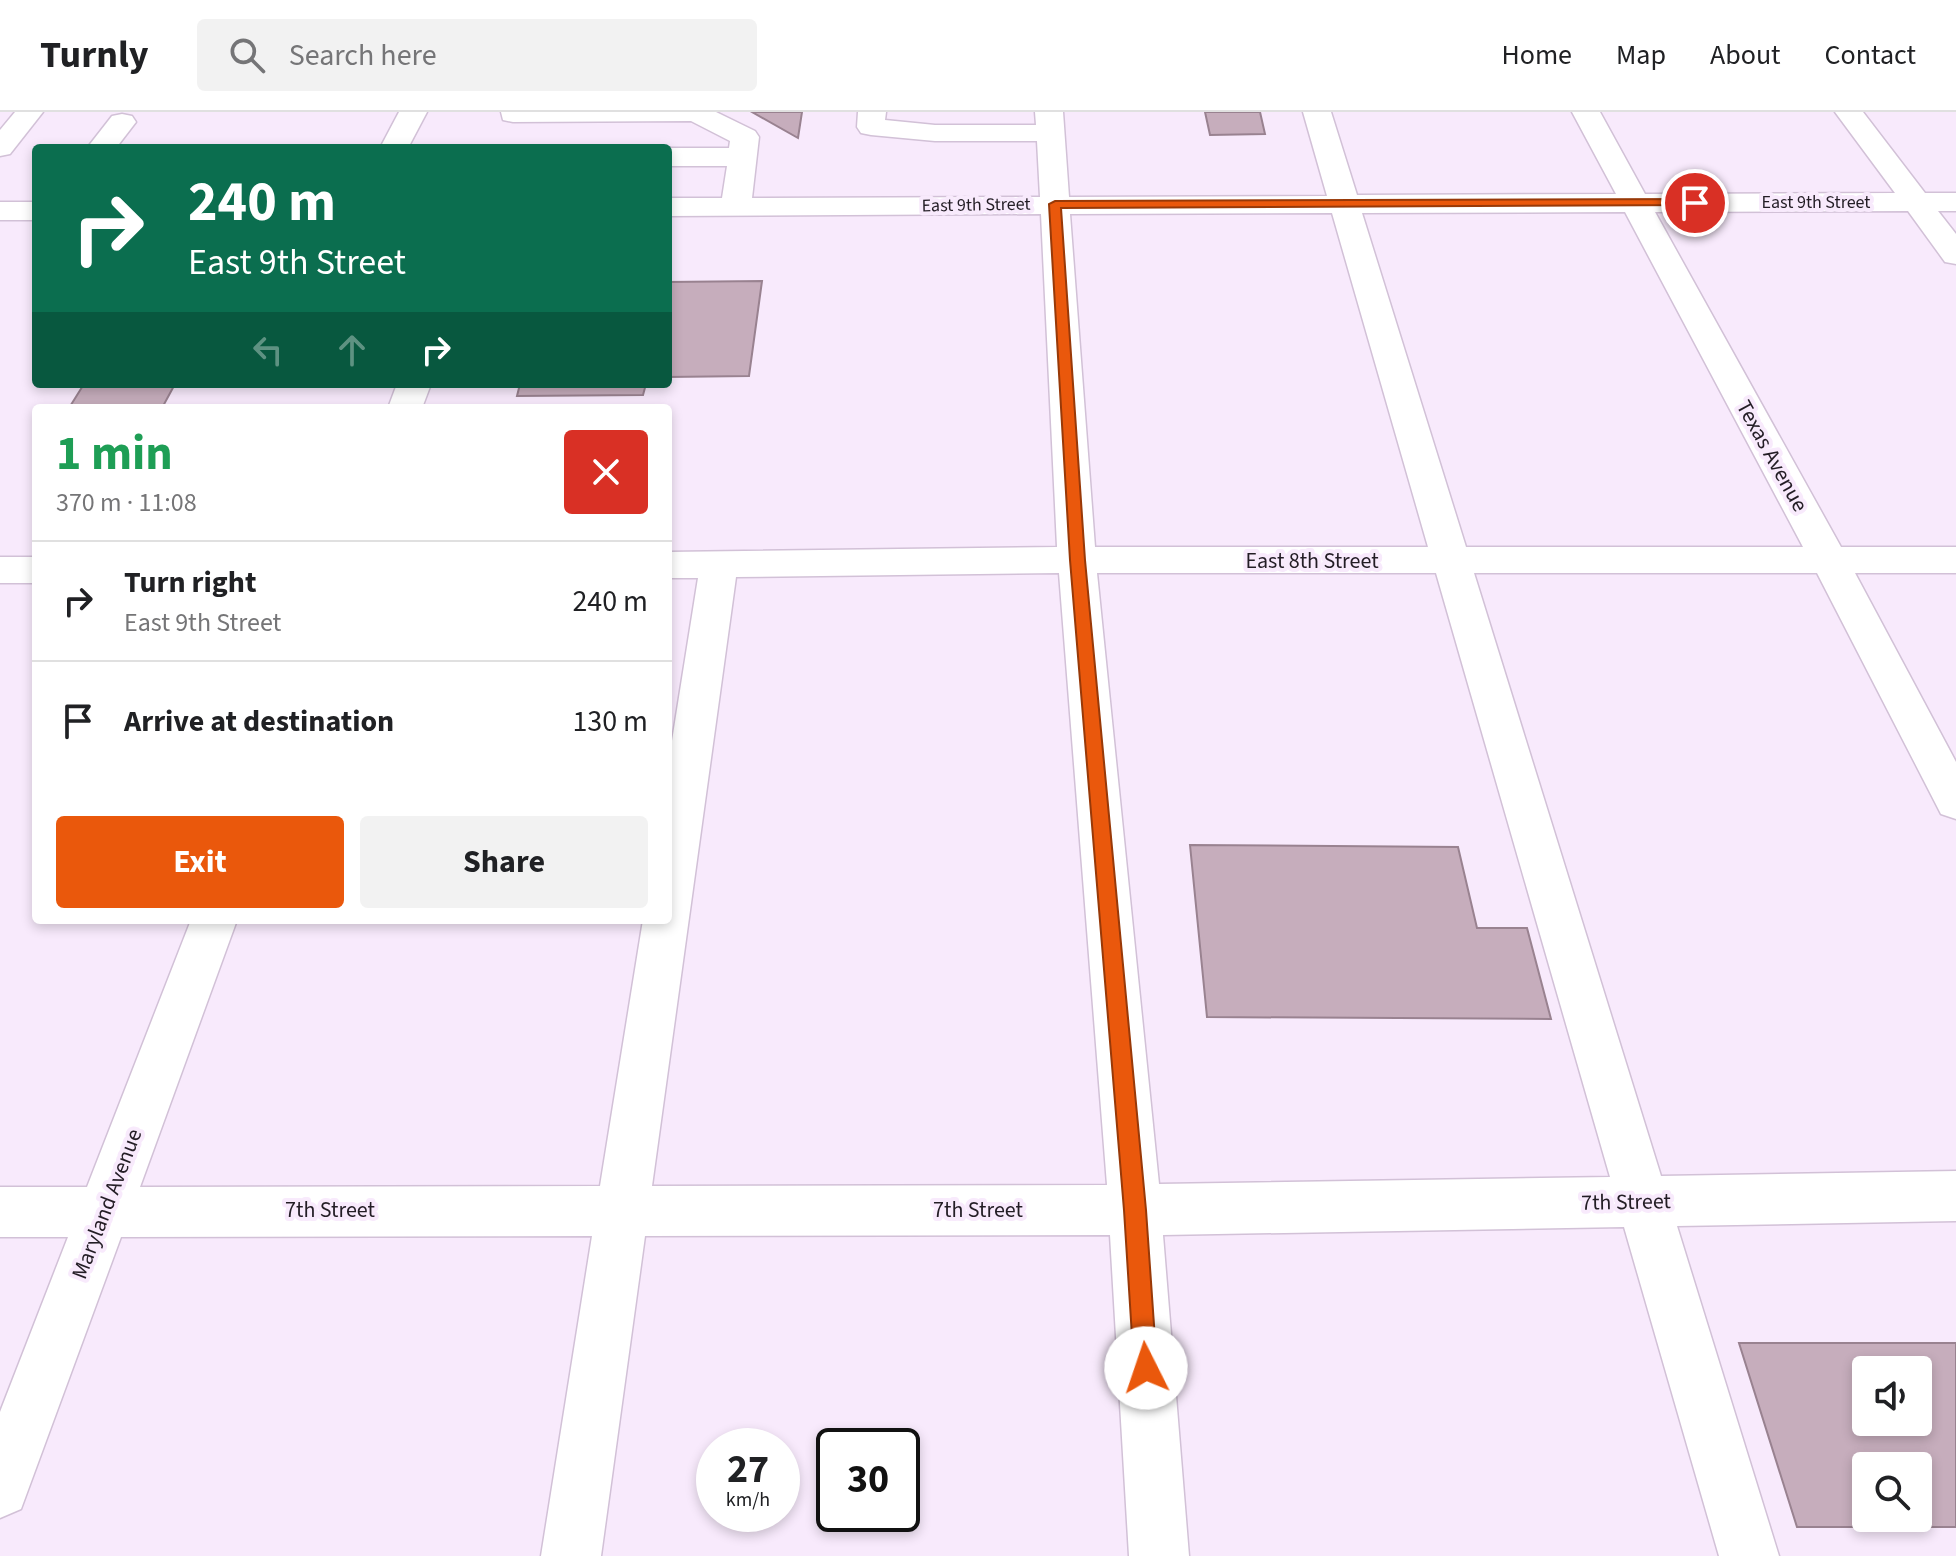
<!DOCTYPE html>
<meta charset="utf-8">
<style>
:root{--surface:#fff;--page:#f2f2f2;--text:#202124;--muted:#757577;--line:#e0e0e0;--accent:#ea580c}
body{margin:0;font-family:"Source Sans 3",sans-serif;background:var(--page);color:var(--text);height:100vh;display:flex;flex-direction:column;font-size:30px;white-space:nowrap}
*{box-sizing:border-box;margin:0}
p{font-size:26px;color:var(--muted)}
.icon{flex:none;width:44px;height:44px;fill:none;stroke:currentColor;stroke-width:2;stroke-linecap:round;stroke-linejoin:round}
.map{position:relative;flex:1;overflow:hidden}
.panel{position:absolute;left:32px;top:292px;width:640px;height:520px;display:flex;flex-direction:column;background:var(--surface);border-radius:8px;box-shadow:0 4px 12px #0003}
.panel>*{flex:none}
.hud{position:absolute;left:32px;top:32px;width:640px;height:244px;border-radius:8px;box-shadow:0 4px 12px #0003;background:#0b6e4f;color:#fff;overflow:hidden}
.fabs{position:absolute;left:1852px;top:1244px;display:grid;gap:16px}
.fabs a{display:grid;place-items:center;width:80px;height:80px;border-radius:8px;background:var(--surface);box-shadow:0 4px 12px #0003;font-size:40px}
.speed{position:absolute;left:696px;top:1316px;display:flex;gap:16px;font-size:40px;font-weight:700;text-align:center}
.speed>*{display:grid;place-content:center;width:104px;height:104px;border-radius:50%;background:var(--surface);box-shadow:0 4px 12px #0003;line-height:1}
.speed small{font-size:20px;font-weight:400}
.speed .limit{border:4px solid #111;border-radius:12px;background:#fff;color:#111}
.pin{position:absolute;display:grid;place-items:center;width:68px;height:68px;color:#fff;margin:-34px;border:4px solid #fff;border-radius:50%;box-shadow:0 2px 8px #0007}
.me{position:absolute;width:88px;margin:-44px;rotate:356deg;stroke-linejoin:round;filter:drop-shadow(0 0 6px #0008)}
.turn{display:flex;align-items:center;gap:28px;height:168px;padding:0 24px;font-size:36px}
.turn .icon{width:104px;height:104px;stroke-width:2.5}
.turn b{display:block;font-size:56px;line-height:68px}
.lanes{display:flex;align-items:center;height:76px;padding:0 24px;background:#0003;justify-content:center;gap:40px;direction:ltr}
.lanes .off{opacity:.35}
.round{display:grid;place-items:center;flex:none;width:84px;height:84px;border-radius:8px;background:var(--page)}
.summary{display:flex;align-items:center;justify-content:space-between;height:136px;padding:0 24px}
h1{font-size:48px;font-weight:700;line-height:60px;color:#1e9e55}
.cta{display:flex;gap:16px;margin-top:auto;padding:16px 24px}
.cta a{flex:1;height:92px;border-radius:8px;background:var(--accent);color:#fff;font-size:32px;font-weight:700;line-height:92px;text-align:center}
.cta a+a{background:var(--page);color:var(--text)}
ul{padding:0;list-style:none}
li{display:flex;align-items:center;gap:24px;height:120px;padding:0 24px;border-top:2px solid var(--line)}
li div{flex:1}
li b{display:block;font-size:30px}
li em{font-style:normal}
header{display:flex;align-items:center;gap:48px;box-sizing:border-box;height:112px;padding:0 40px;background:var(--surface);border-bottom:2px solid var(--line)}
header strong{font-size:38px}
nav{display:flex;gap:44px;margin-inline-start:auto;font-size:28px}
.search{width:560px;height:72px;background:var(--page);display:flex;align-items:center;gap:20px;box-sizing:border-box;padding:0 28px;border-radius:8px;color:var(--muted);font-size:30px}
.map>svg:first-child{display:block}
.building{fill:#c6adbc;stroke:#998290;stroke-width:2;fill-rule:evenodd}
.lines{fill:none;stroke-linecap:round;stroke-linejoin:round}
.minor-casing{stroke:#d2c1d7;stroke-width:3}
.minor{fill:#fff;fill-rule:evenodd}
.route{fill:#ea580c;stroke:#983908;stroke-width:2}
.labels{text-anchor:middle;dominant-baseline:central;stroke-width:8;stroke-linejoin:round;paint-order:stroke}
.far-street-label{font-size:18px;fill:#231d25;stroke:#f8eafc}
.street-label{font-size:22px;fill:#231d25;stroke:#f8eafc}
</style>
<header>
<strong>Turnly</strong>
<div class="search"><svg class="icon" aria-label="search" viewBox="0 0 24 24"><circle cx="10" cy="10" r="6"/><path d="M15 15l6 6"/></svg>Search here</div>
<nav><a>Home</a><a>Map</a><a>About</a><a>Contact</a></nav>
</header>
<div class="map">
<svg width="1956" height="1444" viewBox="0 0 1956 1444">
<rect width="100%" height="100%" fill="#f8eafc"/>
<g class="building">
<path d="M752 0H802L798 26Z"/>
<path d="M1205 0H1260L1265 22 1210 23Z"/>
<path d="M762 169 749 264 668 265V170Z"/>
<path d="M84 272H175L162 296H69Z"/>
<path d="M520 272H646L643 283 517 284Z"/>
<path d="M1190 733 1458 735 1477 816H1527L1551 907 1207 905Z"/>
<path d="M1739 1231H1956V1415H1797ZM1866 1258H1918V1310H1866ZM1866 1354H1918V1406H1866Z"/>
</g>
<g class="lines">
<defs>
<g id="minor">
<path d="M15 0H43L10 42 0 44V18Z"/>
<path d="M399 0H427L408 36H380Z"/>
<path d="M501 0H716L755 19 759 25 752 86 1040 85 1037 29H935L871 23 861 21 857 15 858 0H886L885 8 935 13H1036L1035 0H1063L1069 85 1327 84 1303 0H1331L1357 83 1616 82 1572 0H1600L1645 82 1895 81 1835 0H1863L1925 81H1956V99H1938L1956 122V152L1945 150 1908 99 1655 100 1841 435H1956V461H1855L1956 650V707L1941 702 1817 461H1474L1661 1064 1956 1059V1109L1677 1114 1779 1444H1719L1624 1115 1163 1123 1189 1444H1129L1110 1123 645 1124 601 1444H541L592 1124 121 1125 21 1397 0 1406V1300L68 1125H0V1075H87L191 808H237L140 1075 600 1074 643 808H668V654L698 466H668V440L1057 435 1041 102 668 104V86H722L727 54H668V36H729L730 29 691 9 513 10 503 8ZM1625 100 1803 435H1466L1362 101ZM1332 101 1428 435H1095L1070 102ZM1059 461 1107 1073 652 1074 736 465ZM1097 461H1436L1610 1065 1159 1072Z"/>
<path d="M122 2 132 4 136 10 116 36H87L112 4Z"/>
<rect x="0" y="90" width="36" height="18"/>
<path d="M397 272H431L422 296H388Z"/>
<rect x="0" y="445" width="36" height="26"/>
</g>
</defs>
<use href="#minor" class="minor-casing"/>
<use href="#minor" class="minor"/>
</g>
<path class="route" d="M1695 87 1700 88V93L1061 96 1085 448 1146 1098 1157 1256 1154 1264 1146 1267 1138 1264 1134 1256 1124 1098 1070 448 1049 92 1055 89Z"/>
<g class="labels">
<g class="far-street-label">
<text x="1816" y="90">East 9th Street</text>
<text transform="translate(976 93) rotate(-1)">East 9th Street</text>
</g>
<g class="street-label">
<text transform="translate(1772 344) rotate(61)">Texas Avenue</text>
<text x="1312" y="449">East 8th Street</text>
<text transform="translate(1626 1090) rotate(-1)">7th Street</text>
<text transform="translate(107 1092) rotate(-69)">Maryland Avenue</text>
<text x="330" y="1098">7th Street</text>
<text x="978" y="1098">7th Street</text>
</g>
</g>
</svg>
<div class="fabs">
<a><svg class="icon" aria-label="sound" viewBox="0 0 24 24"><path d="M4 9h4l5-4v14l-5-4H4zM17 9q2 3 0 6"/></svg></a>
<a><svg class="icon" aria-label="search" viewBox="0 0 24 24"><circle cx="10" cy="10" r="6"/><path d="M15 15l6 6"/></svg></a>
</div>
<div class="speed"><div>27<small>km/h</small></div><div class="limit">30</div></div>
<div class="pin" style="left:1695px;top:91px;background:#d93025"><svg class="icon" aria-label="arrive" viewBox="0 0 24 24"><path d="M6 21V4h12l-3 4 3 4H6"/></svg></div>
<svg class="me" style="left:1146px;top:1256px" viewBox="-20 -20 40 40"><circle r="19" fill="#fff"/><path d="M0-13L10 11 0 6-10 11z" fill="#ea580c"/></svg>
<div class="hud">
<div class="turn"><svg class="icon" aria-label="right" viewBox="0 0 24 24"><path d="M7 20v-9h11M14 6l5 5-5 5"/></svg><div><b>240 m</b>East 9th Street</div></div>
<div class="lanes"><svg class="icon off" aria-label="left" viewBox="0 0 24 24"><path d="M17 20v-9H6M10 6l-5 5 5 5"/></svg><svg class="icon off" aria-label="ahead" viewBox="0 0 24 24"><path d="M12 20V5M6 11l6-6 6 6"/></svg><svg class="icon" aria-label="right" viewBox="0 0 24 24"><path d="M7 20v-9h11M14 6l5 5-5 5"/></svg></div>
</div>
<section class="panel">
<div class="summary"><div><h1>1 min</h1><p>370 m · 11:08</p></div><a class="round" style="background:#d93025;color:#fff"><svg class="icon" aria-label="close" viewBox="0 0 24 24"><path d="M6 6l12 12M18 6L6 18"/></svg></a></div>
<ul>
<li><svg class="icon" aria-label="right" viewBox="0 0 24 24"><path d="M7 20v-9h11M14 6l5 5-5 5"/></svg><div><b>Turn right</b><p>East 9th Street</p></div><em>240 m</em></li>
<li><svg class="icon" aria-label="arrive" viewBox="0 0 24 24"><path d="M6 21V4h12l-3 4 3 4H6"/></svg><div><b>Arrive at destination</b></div><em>130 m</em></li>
</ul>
<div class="cta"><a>Exit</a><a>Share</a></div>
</section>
</div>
